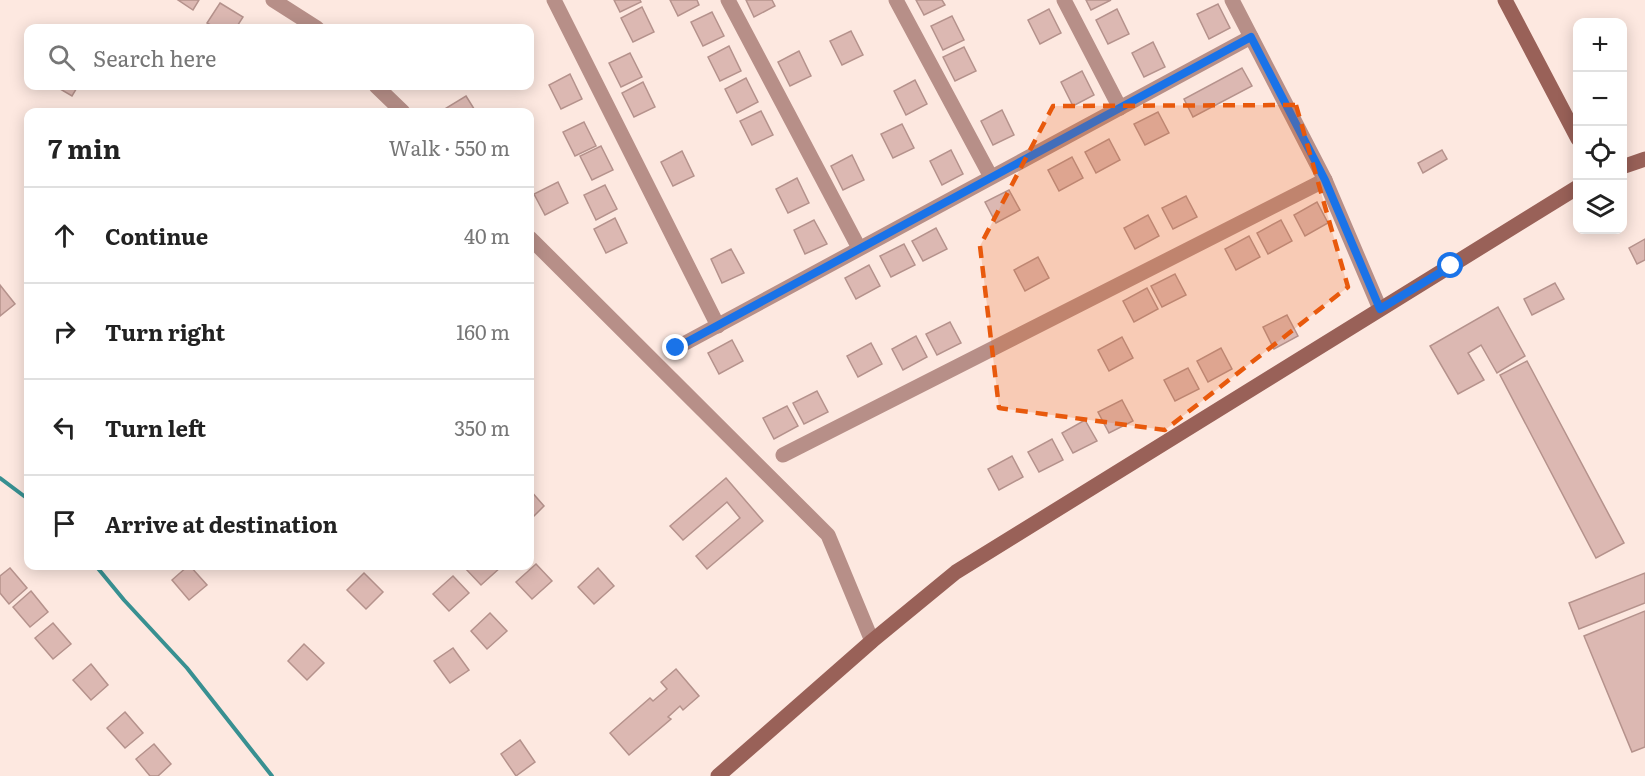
<!DOCTYPE html>
<meta charset="utf-8">
<style>
:root{--surface:#fff;--page:#f6f6f6;--text:#222;--muted:#767676;--line:#e0e0e0}
body{margin:0;font-family:Literata,serif;background:var(--page);color:var(--text)}
.controls{position:absolute;right:18px;top:18px;display:grid;overflow:hidden;border-radius:12px;box-shadow:0 3px 15px #0003}
.controls button{width:54px;height:54px;display:grid;place-items:center;padding:0;border:0;border-bottom:2px solid var(--line);background:var(--surface);color:var(--text);font:30px sans-serif}
.stop{position:absolute;width:18px;height:18px;margin:-14px;border:4px solid #1a73e8;border-radius:50%;background:#fff}
.stop.end{background:#1a73e8;border-color:#fff;box-shadow:0 2px 6px #0008}
.list{margin:0;padding:0;list-style:none}
h2{display:flex;justify-content:space-between;align-items:center;height:78px;margin:0;padding:0 24px;font-size:26px}
h2 small{font-size:20px;font-weight:400;color:var(--muted)}
.list li{display:grid;grid-template-columns:39px 1fr auto;gap:18px;align-items:center;box-sizing:border-box;height:96px;padding:0 24px;border-top:2px solid var(--line)}
.list b{display:block;font-size:22px;white-space:nowrap}
.list em{font-size:20px;font-style:normal;color:var(--muted)}
.icon{flex:none;width:33px;height:33px;fill:none;stroke:currentColor;stroke-width:2;stroke-linecap:round;stroke-linejoin:round}
.map{position:relative;flex:none;width:1645px;height:776px;overflow:hidden}
.search{position:absolute;background:var(--surface);box-shadow:0 3px 15px #0003;left:24px;top:24px;width:510px;height:66px;display:flex;align-items:center;gap:15px;box-sizing:border-box;padding:0 21px;border-radius:12px;color:var(--muted);font-size:22px}
.panel{position:absolute;background:var(--surface);box-shadow:0 3px 15px #0003;left:24px;top:108px;width:510px;height:462px;border-radius:12px}
.map>svg:first-child{display:block}
.lines{fill:none;stroke-linecap:round;stroke-linejoin:round}
.stream{stroke:#389091;stroke-width:4}
.building{fill:#dcb8b2;stroke:#b5928c;stroke-width:1.5}
.street{stroke:#b78f88;stroke-width:15}
.secondary{stroke:#996158;stroke-width:15}
.route{stroke:#1a73e8;stroke-width:8}
.marked{fill:#e8590c;fill-opacity:0.2;stroke:#e8590c;stroke-width:4.5;stroke-dasharray:12 8;stroke-linejoin:round}
</style>
<div class="map">
<svg width="1645" height="776" viewBox="0 0 1645 776">
<rect width="100%" height="100%" fill="#fde8e0"/>
<g class="lines">
<g class="stream">
<polyline points="0,478 28,499"/>
<polyline points="96,566 124,600 187,668 272,776"/>
</g>
</g>
<g class="building">
<polygon points="178,0 199,0 193,10"/>
<polygon points="614,0 640,0 641,2 620,12"/>
<polygon points="670,0 697,0 699,5 678,16"/>
<polygon points="746,0 772,0 775,6 754,17"/>
<polygon points="916,0 942,0 945,5 924,15"/>
<polygon points="1086,0 1111,0 1091,10"/>
<polygon points="220,3 243,17 236,28 216,28 207,23"/>
<polygon points="1218,4 1230,28 1209,39 1197,14"/>
<polygon points="642,7 654,32 633,42 621,18"/>
<polygon points="1049,9 1061,33 1040,44 1028,20"/>
<polygon points="1117,9 1129,34 1108,44 1096,20"/>
<polygon points="712,12 724,36 703,46 691,22"/>
<polygon points="952,16 964,40 943,50 931,26"/>
<polygon points="851,31 863,55 842,65 830,41"/>
<polygon points="1153,42 1165,67 1144,77 1132,53"/>
<polygon points="729,46 741,71 720,81 708,57"/>
<polygon points="964,47 976,71 955,81 943,57"/>
<polygon points="799,51 811,76 790,86 778,62"/>
<polygon points="630,53 642,77 621,87 609,63"/>
<polygon points="1242,68 1252,86 1193,117 1184,99"/>
<polygon points="1082,71 1094,95 1073,106 1061,82"/>
<polygon points="570,74 582,99 561,109 549,85"/>
<polygon points="746,78 758,102 737,113 725,89"/>
<polygon points="915,80 927,104 906,115 894,91"/>
<polygon points="643,82 655,107 634,117 622,93"/>
<polygon points="55,86 78,86 72,96"/>
<polygon points="466,96 476,112 444,112 443,110"/>
<polygon points="1002,110 1014,135 993,145 981,121"/>
<polygon points="761,111 773,135 752,145 740,121"/>
<polygon points="1158,112 1169,133 1145,145 1134,124"/>
<polygon points="584,122 596,146 575,156 563,132"/>
<polygon points="902,124 914,148 893,158 881,134"/>
<polygon points="1109,139 1120,160 1096,173 1085,152"/>
<polygon points="601,146 613,170 592,180 580,156"/>
<polygon points="951,150 963,174 942,185 930,161"/>
<polygon points="1442,150 1447,159 1423,173 1418,163"/>
<polygon points="682,151 694,176 673,186 661,162"/>
<polygon points="852,155 864,180 843,190 831,166"/>
<polygon points="1072,157 1083,178 1059,191 1048,170"/>
<polygon points="797,178 809,203 788,213 776,189"/>
<polygon points="558,182 568,203 545,215 534,194"/>
<polygon points="605,185 617,209 596,220 584,195"/>
<polygon points="1009,190 1020,210 996,223 985,202"/>
<polygon points="1186,196 1197,217 1173,229 1162,208"/>
<polygon points="1317,202 1328,223 1305,236 1294,215"/>
<polygon points="1148,215 1159,236 1135,249 1124,228"/>
<polygon points="615,218 627,243 606,253 594,229"/>
<polygon points="814,220 827,244 805,254 794,230"/>
<polygon points="1281,220 1292,241 1268,254 1257,233"/>
<polygon points="936,228 947,249 923,261 912,241"/>
<polygon points="1249,236 1260,257 1236,270 1225,249"/>
<polygon points="1645,239 1645,260 1637,264 1629,248"/>
<polygon points="904,244 915,265 891,277 880,256"/>
<polygon points="731,249 744,273 722,283 711,259"/>
<polygon points="1038,257 1049,278 1025,291 1014,270"/>
<polygon points="869,265 880,286 856,299 845,278"/>
<polygon points="1175,274 1186,295 1162,307 1151,286"/>
<polygon points="1555,283 1564,299 1532,315 1524,299"/>
<polygon points="0,285 15,304 0,316"/>
<polygon points="1147,288 1158,309 1134,322 1123,301"/>
<polygon points="1498,307 1525,356 1497,373 1481,345 1468,353 1484,380 1458,394 1430,346"/>
<polygon points="1287,315 1298,336 1274,349 1263,327"/>
<polygon points="950,322 961,343 937,355 926,334"/>
<polygon points="916,336 927,357 903,370 892,349"/>
<polygon points="1122,337 1133,358 1109,371 1098,350"/>
<polygon points="732,340 743,361 719,374 708,353"/>
<polygon points="871,343 882,364 858,377 847,356"/>
<polygon points="1221,348 1232,369 1208,382 1197,361"/>
<polygon points="1527,361 1624,543 1596,558 1500,375"/>
<polygon points="1188,368 1199,389 1175,401 1164,380"/>
<polygon points="817,391 828,412 804,424 793,403"/>
<polygon points="1122,400 1133,421 1109,433 1098,412"/>
<polygon points="787,406 798,426 774,439 763,418"/>
<polygon points="1085,420 1097,441 1073,453 1062,433"/>
<polygon points="1052,439 1063,460 1039,472 1028,452"/>
<polygon points="1012,456 1023,477 999,490 988,469"/>
<polygon points="726,478 763,521 707,569 696,556 740,518 727,502 683,540 670,526"/>
<polygon points="530,490 544,506 530,520"/>
<polygon points="536,564 552,581 532,599 516,582"/>
<polygon points="188,566 190,566 207,585 189,600 172,580"/>
<polygon points="467,566 500,566 501,567 481,585 465,568"/>
<polygon points="10,568 27,588 9,604 0,593 0,576"/>
<polygon points="598,568 614,586 594,604 578,587"/>
<polygon points="364,573 383,592 366,609 347,590"/>
<polygon points="1645,573 1645,603 1579,629 1569,603"/>
<polygon points="453,576 469,593 449,611 433,594"/>
<polygon points="31,591 48,612 30,627 13,607"/>
<polygon points="1645,611 1645,747 1632,752 1584,636"/>
<polygon points="490,613 507,631 487,649 471,631"/>
<polygon points="53,623 71,644 53,659 35,638"/>
<polygon points="304,644 324,663 307,680 288,661"/>
<polygon points="453,648 469,670 450,683 434,661"/>
<polygon points="91,664 108,685 91,700 73,680"/>
<polygon points="676,669 699,696 683,710 680,706 668,717 671,719 629,755 610,733 650,698 653,701 667,689 661,682"/>
<polygon points="125,712 143,733 125,748 107,728"/>
<polygon points="520,740 535,762 516,776 501,754"/>
<polygon points="154,744 171,764 158,776 150,776 136,759"/>
</g>
<g class="lines">
<g class="street">
<polyline points="273,0 317,28"/>
<polyline points="554,0 718,326"/>
<polyline points="728,0 859,248"/>
<polyline points="896,0 991,177"/>
<polyline points="1064,0 1120,108"/>
<polyline points="1232,0 1325,180 1380,309"/>
<polyline points="376,86 403,112"/>
<polyline points="530,238 828,535 872,641"/>
<polyline points="676,348 1251,37"/>
<polyline points="783,455 1325,180"/>
</g>
<g class="secondary">
<polyline points="1505,0 1578,139"/>
<polyline points="1622,167 1645,159"/>
<polyline points="718,776 872,641 956,572 1578,187"/>
</g>
</g>
<g class="lines">
<polyline class="route" points="676,348 1251,37 1325,180 1380,309 1451,266"/>
</g>
<path class="marked" d="M1296,105l52,182 -183,143 -166,-22 -19,-162 73,-140z"/>
</svg>
<div class="controls">
<button>+</button>
<button>−</button>
<button><svg class="icon" aria-label="locate" viewBox="0 0 24 24"><circle cx="12" cy="12" r="6"/><path d="M12 2v4M12 18v4M2 12h4M18 12h4"/></svg></button>
<button><svg class="icon" aria-label="layers" viewBox="0 0 24 24"><path d="M12 4l9 5-9 5-9-5zM3 14l9 5 9-5"/></svg></button>
</div>
<div class="stop" style="left:1451px;top:266px"></div>
<div class="stop end" style="left:676px;top:348px"></div>
<div class="search"><svg class="icon" aria-label="search" viewBox="0 0 24 24"><circle cx="10" cy="10" r="6"/><path d="M15 15l6 6"/></svg>Search here</div>
<section class="panel">
<h2>7 min<small>Walk · 550 m</small></h2>
<ul class="list">
<li><svg class="icon" aria-label="ahead" viewBox="0 0 24 24"><path d="M12 20V5M6 11l6-6 6 6"/></svg><div><b>Continue</b></div><em>40 m</em></li>
<li><svg class="icon" aria-label="right" viewBox="0 0 24 24"><path d="M7 20v-9h11M14 6l5 5-5 5"/></svg><div><b>Turn right</b></div><em>160 m</em></li>
<li><svg class="icon" aria-label="left" viewBox="0 0 24 24"><path d="M17 20v-9H6M10 6l-5 5 5 5"/></svg><div><b>Turn left</b></div><em>350 m</em></li>
<li><svg class="icon" aria-label="arrive" viewBox="0 0 24 24"><path d="M6 21V4h12l-3 4 3 4H6"/></svg><div><b>Arrive at destination</b></div></li>
</ul>
</section>
</div>
